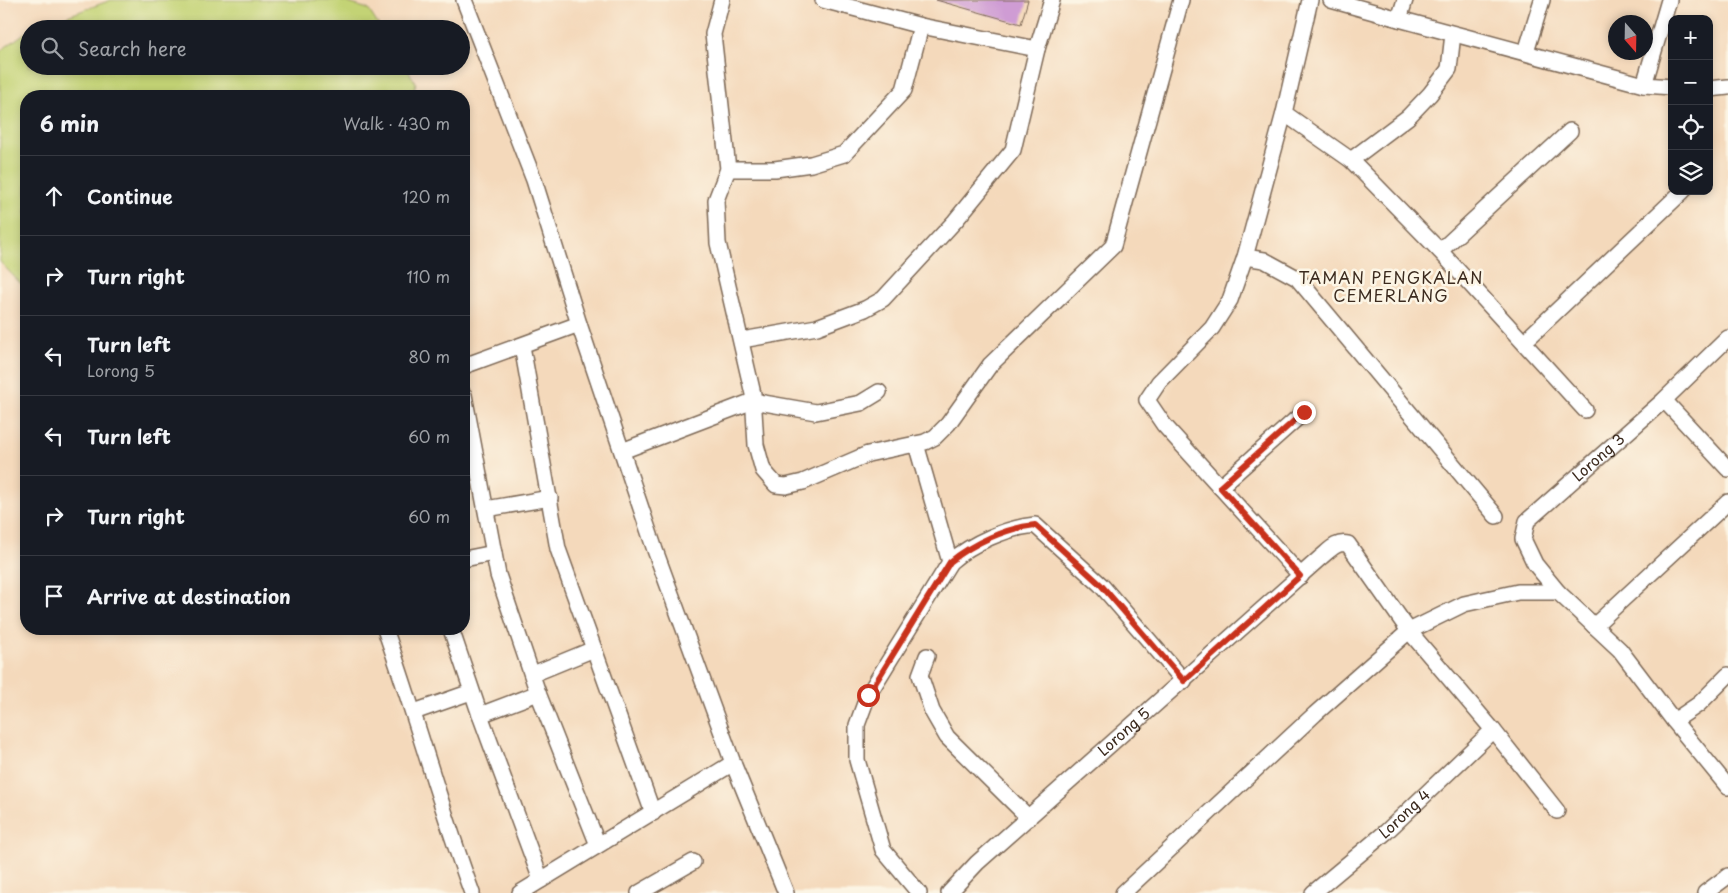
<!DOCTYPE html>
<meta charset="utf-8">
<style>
:root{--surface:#171b24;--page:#242831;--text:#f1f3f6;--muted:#9ea1a6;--line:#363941}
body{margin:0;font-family:"Playpen Sans",sans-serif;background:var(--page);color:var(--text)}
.controls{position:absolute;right:15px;top:15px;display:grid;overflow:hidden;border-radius:10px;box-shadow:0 2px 8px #0003}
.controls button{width:45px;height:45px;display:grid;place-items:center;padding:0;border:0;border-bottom:1px solid var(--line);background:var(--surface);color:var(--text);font:25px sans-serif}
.compass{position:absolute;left:1608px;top:15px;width:45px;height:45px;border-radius:50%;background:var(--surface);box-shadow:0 2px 8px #0003;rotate:160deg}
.stop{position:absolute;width:15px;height:15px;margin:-11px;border:4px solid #c8321e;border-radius:50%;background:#fff}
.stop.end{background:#c8321e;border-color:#fff;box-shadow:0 1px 5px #0008}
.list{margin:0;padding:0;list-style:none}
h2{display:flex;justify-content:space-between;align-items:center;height:65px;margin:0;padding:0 20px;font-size:21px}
h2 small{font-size:16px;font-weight:400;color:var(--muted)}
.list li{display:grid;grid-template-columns:32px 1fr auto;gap:15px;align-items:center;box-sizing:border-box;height:80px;padding:0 20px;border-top:1px solid var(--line)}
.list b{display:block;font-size:19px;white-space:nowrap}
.list p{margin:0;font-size:16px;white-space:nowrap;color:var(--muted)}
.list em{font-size:16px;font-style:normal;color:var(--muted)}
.icon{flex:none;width:28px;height:28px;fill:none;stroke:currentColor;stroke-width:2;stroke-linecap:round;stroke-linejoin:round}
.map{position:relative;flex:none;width:1728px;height:893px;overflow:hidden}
.search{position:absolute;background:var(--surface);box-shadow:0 2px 8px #0003;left:20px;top:20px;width:450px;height:55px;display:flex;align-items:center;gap:12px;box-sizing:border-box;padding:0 18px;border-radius:28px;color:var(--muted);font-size:19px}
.panel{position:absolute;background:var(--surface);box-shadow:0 2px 8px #0003;left:20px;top:90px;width:450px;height:545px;border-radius:20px}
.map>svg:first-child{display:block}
.green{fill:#c3d375;stroke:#7f7e4a}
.building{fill:#cf9cd4}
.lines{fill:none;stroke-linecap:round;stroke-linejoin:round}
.minor-casing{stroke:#7c6755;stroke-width:18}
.minor{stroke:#fff;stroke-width:15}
.route{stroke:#c8321e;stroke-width:6}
.labels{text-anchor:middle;stroke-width:5;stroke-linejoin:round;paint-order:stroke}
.street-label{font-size:15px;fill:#3b2a1e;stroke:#fcf5e5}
.neighbourhood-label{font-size:16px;letter-spacing:1px;fill:#3b2a1e;stroke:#fcf5e5}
</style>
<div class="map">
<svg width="1728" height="893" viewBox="0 0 1728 893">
<rect width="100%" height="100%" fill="#fcf5e5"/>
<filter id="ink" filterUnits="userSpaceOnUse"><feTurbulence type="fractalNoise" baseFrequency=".02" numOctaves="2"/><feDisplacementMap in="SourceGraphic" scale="10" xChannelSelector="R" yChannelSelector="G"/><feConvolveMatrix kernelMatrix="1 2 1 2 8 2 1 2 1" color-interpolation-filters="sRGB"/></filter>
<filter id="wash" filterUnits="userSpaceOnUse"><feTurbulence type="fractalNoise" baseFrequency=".0096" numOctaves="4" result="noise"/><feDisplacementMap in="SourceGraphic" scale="20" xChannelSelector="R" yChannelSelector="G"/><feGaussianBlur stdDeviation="1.12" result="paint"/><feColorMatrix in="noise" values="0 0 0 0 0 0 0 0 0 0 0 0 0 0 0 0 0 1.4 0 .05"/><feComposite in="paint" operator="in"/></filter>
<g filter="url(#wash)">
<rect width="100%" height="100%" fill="#f4d9bb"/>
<g class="green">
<polygon points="111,0 339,0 368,9 381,29 32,29"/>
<polygon points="29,30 29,66 405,66 416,83 412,96 26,96 26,289 0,262 0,51"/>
</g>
<g id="blocks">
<polygon class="building" points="936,0 1028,0 1021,24"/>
</g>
</g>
<g filter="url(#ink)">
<use href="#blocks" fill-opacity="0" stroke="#7c6755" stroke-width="1"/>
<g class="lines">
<defs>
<g id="minor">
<polyline points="464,0 534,180 579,324 655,550 733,763 786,893"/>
<polyline points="722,0 713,34 728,169 716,200 718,243 753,394 756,445 763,470 776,485 786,486 803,482 868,454 925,442 935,437 948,424 990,365 1113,246 1181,0"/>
<polyline points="823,0 921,26 1037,49"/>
<polyline points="1310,0 1284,113 1351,160 1440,251 1585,410"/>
<polyline points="1331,0 1399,19 1405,0"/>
<polyline points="1399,19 1644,85 1672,87"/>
<polyline points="1526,52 1542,0"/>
<polyline points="1644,85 1669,0"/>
<polyline points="1709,89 1728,87"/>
<polyline points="1284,113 1245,257 1230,300 1212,328 1159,382 1147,400 1164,425 1301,576"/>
<polyline points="1351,160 1408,117 1430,94 1449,69 1453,34"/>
<polyline points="728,169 775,169 811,164 844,154 904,90 921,26"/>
<polyline points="1440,251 1570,131"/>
<polyline points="1245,257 1264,260 1297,278 1496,516"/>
<polyline points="742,340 817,327 865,309 883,299 955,221 1013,150 1037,49 1052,0"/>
<polyline points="1524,342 1683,191"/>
<polyline points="522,346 558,549 653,813"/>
<polyline points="464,366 579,324"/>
<polyline points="464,395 498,575 538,693 598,845"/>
<polyline points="1664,400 1728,469"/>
<polyline points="916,444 950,562"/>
<polyline points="622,451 753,401 816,412 861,403 879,392"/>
<polyline points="1220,487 1304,412"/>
<polyline points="486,509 550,498"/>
<polyline points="464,559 494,553"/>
<path id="s1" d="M1558,592l-23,-28 -12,-25 4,-18 137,-121 64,-62"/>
<polyline points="1594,626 1728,502"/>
<path d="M385,629c31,87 55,177 87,264"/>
<polyline points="451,629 480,715 541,880"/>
<polyline points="927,656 920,675 932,711 947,737 1029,818"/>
<polyline points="533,674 594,649"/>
<polyline points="414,712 471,692"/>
<polyline points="480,715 538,693"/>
<polyline points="1674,721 1699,704 1728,675"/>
<polyline points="520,893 733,763"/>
<polyline points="639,893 693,862"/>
<path d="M919,893l-36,-43 -26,-90v-35l11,-30 82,-133c22,-19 56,-34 85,-37l66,60 83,96"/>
<path id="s2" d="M949,893l28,-30 343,-305c9,-7 16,-17 28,-14l61,87 84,99 64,81"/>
<polyline points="1123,893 1315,714 1409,631 1464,604 1518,592 1558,592 1620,650 1674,721 1728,787"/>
<path id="s3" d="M1313,893l73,-61 107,-102"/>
<polyline points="1705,893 1728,876"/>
</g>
</defs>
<use href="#minor" class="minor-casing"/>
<use href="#minor" class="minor"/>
</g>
</g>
<g class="lines" filter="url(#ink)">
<path class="route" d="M868,695l82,-133c23,-19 56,-34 85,-37l66,60 83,96 116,-105 -80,-89 84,-75"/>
</g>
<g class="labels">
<g class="street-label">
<text dy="5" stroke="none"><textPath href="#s1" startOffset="178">Lorong 3</textPath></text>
<text dy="5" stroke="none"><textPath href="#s2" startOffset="238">Lorong 5</textPath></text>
<text dy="5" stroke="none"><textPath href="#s3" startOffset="121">Lorong 4</textPath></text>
</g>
<g class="neighbourhood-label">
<text x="1391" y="284">TAMAN PENGKALAN<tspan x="1391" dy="18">CEMERLANG</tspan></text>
</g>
</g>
</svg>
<div class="controls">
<button>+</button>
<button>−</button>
<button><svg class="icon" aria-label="locate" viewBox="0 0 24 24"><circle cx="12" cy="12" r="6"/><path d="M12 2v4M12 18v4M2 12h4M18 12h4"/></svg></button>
<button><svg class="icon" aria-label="layers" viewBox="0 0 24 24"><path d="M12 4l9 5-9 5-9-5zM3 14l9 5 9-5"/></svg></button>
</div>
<svg class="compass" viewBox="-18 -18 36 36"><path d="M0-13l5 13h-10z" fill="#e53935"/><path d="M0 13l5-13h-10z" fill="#9ea1a6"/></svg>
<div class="stop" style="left:868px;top:695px"></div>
<div class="stop end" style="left:1304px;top:412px"></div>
<div class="search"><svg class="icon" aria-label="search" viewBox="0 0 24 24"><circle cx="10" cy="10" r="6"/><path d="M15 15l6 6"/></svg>Search here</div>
<section class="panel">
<h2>6 min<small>Walk · 430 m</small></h2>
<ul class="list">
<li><svg class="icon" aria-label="ahead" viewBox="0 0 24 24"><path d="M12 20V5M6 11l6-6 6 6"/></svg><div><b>Continue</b></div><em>120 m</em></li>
<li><svg class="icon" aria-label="right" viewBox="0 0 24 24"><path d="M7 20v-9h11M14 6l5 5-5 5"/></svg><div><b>Turn right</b></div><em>110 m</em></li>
<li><svg class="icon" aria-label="left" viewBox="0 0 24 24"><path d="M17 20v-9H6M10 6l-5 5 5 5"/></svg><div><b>Turn left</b><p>Lorong 5</p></div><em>80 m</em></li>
<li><svg class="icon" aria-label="left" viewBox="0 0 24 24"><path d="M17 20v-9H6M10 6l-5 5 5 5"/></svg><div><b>Turn left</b></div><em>60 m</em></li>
<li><svg class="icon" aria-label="right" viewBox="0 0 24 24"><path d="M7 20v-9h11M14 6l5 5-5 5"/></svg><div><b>Turn right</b></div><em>60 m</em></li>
<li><svg class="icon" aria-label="arrive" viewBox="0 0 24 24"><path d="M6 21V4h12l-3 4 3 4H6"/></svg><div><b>Arrive at destination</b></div></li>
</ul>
</section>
</div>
